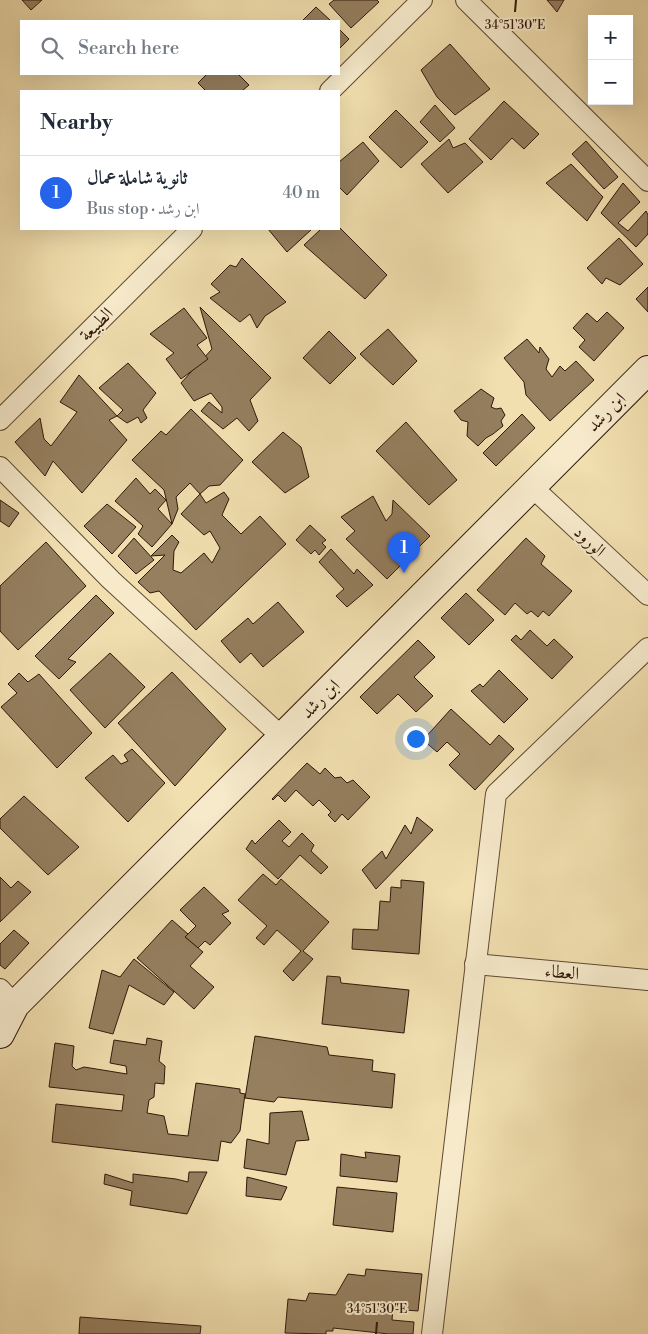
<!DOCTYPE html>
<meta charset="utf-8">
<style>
:root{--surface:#fff;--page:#f2f2f3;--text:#1f2937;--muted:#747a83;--line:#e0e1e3;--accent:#2563eb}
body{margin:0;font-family:"Libre Bodoni",Amiri,serif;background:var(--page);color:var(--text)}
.controls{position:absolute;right:15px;top:15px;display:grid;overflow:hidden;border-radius:0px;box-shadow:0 5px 20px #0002}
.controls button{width:45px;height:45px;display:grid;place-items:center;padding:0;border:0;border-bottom:1px solid var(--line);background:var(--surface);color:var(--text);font:25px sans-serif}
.you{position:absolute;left:415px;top:738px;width:18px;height:18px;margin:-12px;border:4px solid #fff;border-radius:50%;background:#1a73e8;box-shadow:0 0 0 8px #1a73e833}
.badge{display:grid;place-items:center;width:32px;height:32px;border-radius:50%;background:var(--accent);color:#fff;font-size:16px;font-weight:700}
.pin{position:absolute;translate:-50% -41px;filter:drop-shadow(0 1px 2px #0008)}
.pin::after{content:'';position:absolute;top:26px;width:18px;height:15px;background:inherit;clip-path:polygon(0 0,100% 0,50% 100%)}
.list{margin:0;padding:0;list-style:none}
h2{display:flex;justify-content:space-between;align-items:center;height:65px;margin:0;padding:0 20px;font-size:21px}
h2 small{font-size:16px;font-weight:400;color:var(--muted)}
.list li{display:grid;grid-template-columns:32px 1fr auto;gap:15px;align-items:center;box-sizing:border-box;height:75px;padding:0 20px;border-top:1px solid var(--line)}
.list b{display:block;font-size:19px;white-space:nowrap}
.list p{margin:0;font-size:16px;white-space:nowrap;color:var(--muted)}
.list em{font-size:16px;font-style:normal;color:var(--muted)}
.icon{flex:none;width:28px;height:28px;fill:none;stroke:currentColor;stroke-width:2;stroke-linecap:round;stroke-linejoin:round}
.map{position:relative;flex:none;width:648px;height:1334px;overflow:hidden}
.search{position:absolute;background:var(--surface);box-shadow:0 5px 20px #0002;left:20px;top:20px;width:320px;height:55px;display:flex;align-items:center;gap:12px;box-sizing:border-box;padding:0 18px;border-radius:0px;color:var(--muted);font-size:19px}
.panel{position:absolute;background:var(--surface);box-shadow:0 5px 20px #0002;left:20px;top:90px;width:320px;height:140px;border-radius:0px}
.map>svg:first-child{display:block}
.building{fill:#957f5f;stroke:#311709}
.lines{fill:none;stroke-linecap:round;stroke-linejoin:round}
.street-casing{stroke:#614932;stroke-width:22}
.secondary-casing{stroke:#311709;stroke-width:30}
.street{stroke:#f6eacb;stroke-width:20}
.secondary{stroke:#f6eacb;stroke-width:28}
.ticks{fill:none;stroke:#311709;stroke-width:2}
.labels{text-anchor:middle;stroke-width:4;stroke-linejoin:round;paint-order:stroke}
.street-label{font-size:18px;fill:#311709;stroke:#f6eacb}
.ticks-label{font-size:12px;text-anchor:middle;fill:#311709;stroke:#f6eacb;stroke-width:4;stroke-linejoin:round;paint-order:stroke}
</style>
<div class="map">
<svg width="648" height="1334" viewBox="0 0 648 1334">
<rect width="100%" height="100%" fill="#f1dfaf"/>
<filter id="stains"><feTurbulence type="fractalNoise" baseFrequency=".004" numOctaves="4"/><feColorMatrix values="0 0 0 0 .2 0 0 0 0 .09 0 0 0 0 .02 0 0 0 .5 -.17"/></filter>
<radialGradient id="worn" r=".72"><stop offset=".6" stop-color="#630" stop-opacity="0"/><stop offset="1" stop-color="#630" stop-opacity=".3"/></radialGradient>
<g class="building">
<polygon points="22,0 42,0 31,10"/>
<polygon points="334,0 377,0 379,2 351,28 329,4"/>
<polygon points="547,0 564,0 557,12"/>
<polygon points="316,7 331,21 302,21"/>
<polygon points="339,29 349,39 339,49"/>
<polygon points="450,44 490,89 455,115 437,97 421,70"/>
<polygon points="207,74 238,74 249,85 242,91 206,91 198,83"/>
<polygon points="504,101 539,134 524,149 512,138 491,160 469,139"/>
<polygon points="435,105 455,128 440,142 420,122"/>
<polygon points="396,110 428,142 401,168 369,137"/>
<polygon points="449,139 453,148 465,143 483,162 448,193 421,164"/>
<polygon points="586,141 618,177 604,189 572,154"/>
<polygon points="363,142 379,161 347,195 339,187 339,162"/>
<polygon points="571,164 603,197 587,221 546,183"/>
<polygon points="623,183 640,202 618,223 628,231 646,211 648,215 648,234 636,247 601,213"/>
<polygon points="339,227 387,275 365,299 304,245 321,229 339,229"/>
<polygon points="268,229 312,229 287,252"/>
<polygon points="619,238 643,264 620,285 606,278 602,284 587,268"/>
<polygon points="242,258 286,302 265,316 257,328 250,314 240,322 210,298 220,292 211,284 230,265 236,267"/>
<polygon points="648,287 648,312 636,299"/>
<polygon points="200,307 271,378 250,400 258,421 249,431 237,418 223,429 201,411 209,402 222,413 222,407 211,393 194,401 181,383 212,349"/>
<polygon points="184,308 207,338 197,345 208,359 181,379 166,359 174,353 150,334"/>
<polygon points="607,312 624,328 594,361 579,347 585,340 573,328 587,313 597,322"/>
<polygon points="388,329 417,361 393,385 360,354"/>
<polygon points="329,331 356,358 330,384 303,358"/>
<polygon points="527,339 539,353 540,347 549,359 546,369 552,377 560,366 565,371 576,361 594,380 550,421 526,395 524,382 504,358"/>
<polygon points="128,363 156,393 143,410 147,418 141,423 138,417 127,423 117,416 123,410 99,388"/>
<polygon points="79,375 117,416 109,420 127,440 82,493 53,461 45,476 15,442 40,418 44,439 51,446 77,412 60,402"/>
<polygon points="481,389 494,398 491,407 496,409 501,408 505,415 501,421 503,426 493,434 486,438 478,446 467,436 468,422 461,420 454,411"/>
<polygon points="191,409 243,460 220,485 209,486 200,494 190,483 176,497 178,509 172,524 164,490 132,460 161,431 166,435"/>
<polygon points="522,414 535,428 496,466 483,453"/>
<polygon points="406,422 457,480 429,505 376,451"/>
<polygon points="283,432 301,447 309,477 285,493 252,462"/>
<polygon points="136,478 150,494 155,489 166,500 158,509 172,524 152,547 138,534 143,526 115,501"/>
<polygon points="224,492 229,499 222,515 241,534 260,516 286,544 196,630 159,591 150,593 138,582 165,555 151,556 172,535 179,542 174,551 173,570 181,573 204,553 212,563 220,548 210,531 204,535 181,514 200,494 206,503"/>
<polygon points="373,496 386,521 392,514 393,500 430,536 387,579 346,539 355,531 341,517"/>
<polygon points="0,500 19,513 9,527 0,521"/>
<polygon points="107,504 136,527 112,554 84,526"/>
<polygon points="310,525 326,540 322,543 326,547 319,555 315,550 311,554 296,540"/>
<polygon points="134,538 154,560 136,574 118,556"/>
<polygon points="526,538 545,556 541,564 572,591 549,616 543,611 538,617 531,611 527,614 515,603 505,615 477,590"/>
<polygon points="46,542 86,586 18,650 0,631 0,586"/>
<polygon points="331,549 354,574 357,569 373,585 347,607 336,596 344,589 319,562"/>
<polygon points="466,593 494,620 469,645 441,618"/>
<polygon points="96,595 114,613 68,659 76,662 59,679 35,656"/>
<polygon points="278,602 304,632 263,667 251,653 240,663 221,641 248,618 253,624"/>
<polygon points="530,630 547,646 554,639 573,657 552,679 511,640 516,635 521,640"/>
<polygon points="418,640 435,657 414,677 433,696 416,712 398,694 377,714 360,697"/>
<polygon points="110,653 145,687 105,728 70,690"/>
<polygon points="499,670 528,699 504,723 471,691 480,684 483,687"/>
<polygon points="172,672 226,729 175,786 118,723"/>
<polygon points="19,673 28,682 39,674 92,733 57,768 1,707 17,693 8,684"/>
<polygon points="451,709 490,745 499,735 514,749 475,790 449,765 460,754 447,742 437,752 423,740"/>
<polygon points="132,749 165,783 128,822 85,778 113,755 121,764 128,761 124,755"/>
<polygon points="307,763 320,774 325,768 335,778 341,777 347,783 353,780 370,797 348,820 342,814 335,822 328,815 331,812 319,800 313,806 296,790 285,802 278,795 273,800 272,799"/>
<polygon points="24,796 79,847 48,875 0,828 0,819"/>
<polygon points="417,817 433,830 376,889 362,870 382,851 386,859 405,825 411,834"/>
<polygon points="279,820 291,832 282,841 289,847 302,833 314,845 311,851 328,867 321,874 300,855 278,879 246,849 252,840 255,844"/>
<polygon points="263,874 276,885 281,879 329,922 303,951 313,959 293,981 283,971 301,951 277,930 264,945 256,938 267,926 238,900"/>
<polygon points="0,877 11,888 18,881 31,892 0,922"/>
<polygon points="401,880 424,882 419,954 352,949 353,929 378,930 380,901 390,902 391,887 401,888"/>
<polygon points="204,887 229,911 222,914 231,923 210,945 205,941 198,948 185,937 196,926 180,910"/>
<polygon points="172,920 188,934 185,937 203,952 190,966 214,987 194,1009 137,958"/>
<polygon points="14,930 29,943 5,969 0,965 0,944"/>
<polygon points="134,959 174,992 164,1005 129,985 113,1034 89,1028 102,970 120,977"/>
<polygon points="327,976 340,977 341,983 409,990 404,1033 322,1024"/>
<polygon points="255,1036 327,1047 329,1055 373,1060 372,1071 395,1074 392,1108 278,1097 274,1102 245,1098"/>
<polygon points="147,1038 162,1041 159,1061 165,1066 164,1084 155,1083 154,1097 149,1100 147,1113 164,1116 168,1134 188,1136 196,1083 240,1089 240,1093 245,1094 240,1131 231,1143 221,1141 218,1161 52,1142 56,1104 122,1111 124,1095 49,1087 55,1043 74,1046 72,1066 76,1070 84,1067 127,1074 126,1066 110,1063 114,1040 146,1045"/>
<polygon points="302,1111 309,1140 296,1141 286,1175 244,1168 247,1139 269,1144 270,1113"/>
<polygon points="365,1152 400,1156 397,1182 340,1176 341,1154 366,1158"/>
<polygon points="189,1172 207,1172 187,1214 130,1205 132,1191 104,1184 105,1174 133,1183 133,1174 176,1179 188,1182"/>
<polygon points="247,1177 287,1187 281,1200 246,1196"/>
<polygon points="337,1187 397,1193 393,1232 333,1225"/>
<polygon points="366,1269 422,1274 418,1311 393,1309 392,1320 414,1322 413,1334 389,1334 333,1328 333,1331 326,1331 326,1334 285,1333 288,1299 306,1301 309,1293 336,1295 348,1274 365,1276"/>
<polygon points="80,1317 201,1326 200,1334 79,1334"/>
</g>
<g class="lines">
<defs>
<g id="street">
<polyline points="466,0 648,181"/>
<polyline points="330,91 422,0"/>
<polyline points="0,420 192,229"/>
<polyline points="0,467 111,580 282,737"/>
<polyline points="532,487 648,595"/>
<polyline points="475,964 648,980"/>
<polyline points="0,989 15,1005"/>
<polyline points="432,1334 496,794 648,648"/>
</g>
<polyline id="secondary" points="0,1034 15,1005 648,370"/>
</defs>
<use href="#street" class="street-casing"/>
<use href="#secondary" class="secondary-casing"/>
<use href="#street" class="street"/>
<use href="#secondary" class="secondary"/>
</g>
<path class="ticks" d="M515,12l1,-12M376,1334l1,-12"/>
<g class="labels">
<g class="street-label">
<text transform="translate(96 324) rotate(-45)" y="6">الطبيعة</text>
<text transform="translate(606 412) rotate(-45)" y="6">ابن رشد</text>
<text transform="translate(590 541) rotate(43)" y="6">الورود</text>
<text transform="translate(320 699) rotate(-45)" y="6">ابن رشد</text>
<text transform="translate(562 972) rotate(5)" y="6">العطاء</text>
</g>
</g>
<g class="ticks-label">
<text x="515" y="29">34°51'30"E</text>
<text x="377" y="1313">34°51'30"E</text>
</g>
<rect width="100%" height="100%" filter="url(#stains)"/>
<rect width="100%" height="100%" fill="url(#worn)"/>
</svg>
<div class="controls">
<button>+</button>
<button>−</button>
</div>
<div class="you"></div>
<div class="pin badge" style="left:404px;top:573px">1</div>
<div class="search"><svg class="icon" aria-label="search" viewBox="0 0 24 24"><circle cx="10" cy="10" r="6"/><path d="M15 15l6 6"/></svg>Search here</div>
<section class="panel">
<h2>Nearby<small></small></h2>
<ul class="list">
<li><span class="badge">1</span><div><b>ثانوية شاملة عمال</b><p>Bus stop · ابن رشد</p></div><em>40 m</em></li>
</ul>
</section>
</div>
